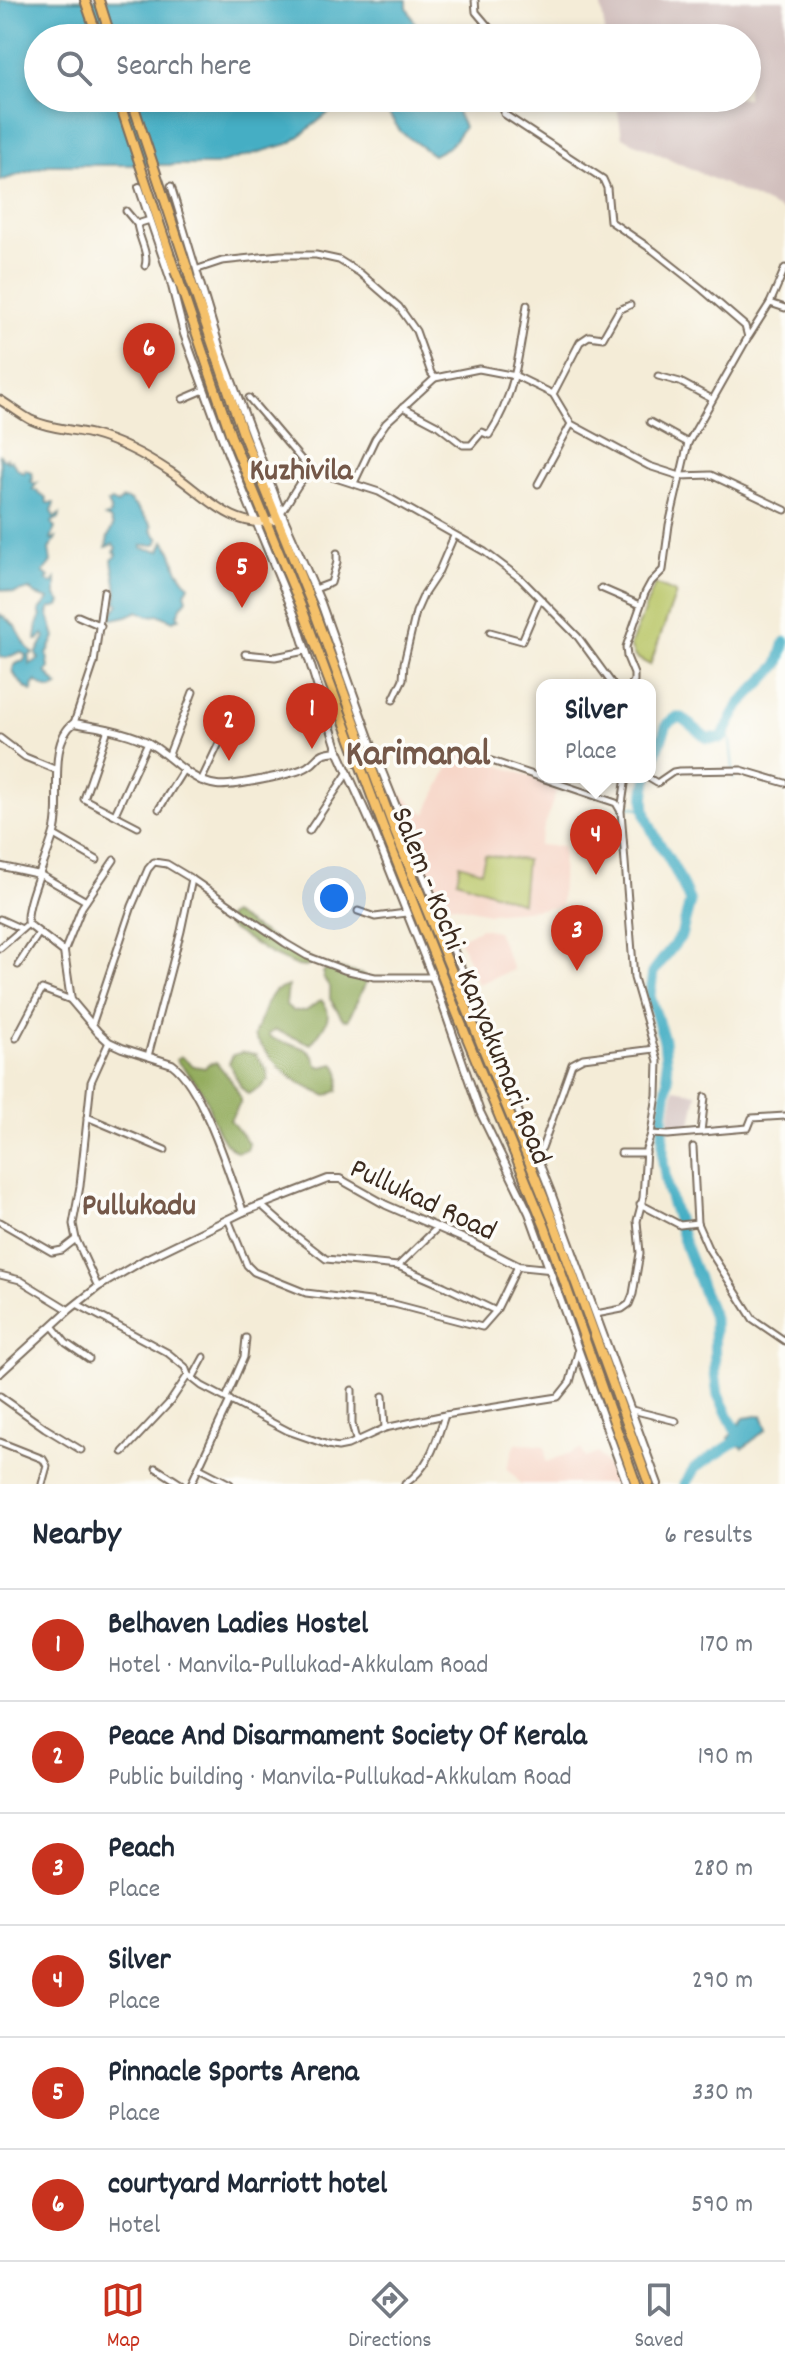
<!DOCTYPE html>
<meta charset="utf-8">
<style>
:root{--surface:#fff;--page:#f2f2f3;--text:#1f2937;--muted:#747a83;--line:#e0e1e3;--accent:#c8321e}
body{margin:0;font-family:Dekko,sans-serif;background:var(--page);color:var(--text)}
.you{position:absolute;left:334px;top:898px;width:28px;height:28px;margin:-20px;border:6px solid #fff;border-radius:50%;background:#1a73e8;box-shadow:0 0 0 12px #1a73e833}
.badge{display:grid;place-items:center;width:52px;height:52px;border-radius:50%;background:var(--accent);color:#fff;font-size:26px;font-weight:700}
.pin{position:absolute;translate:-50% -66px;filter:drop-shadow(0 2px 4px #0008)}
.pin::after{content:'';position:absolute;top:42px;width:28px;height:24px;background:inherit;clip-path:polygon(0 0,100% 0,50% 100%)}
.popup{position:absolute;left:536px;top:679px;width:120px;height:104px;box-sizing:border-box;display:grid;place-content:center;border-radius:16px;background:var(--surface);filter:drop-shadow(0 2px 6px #0005);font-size:26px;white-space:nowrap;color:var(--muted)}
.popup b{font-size:30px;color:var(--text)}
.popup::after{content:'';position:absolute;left:50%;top:100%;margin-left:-16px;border:16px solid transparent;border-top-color:var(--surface)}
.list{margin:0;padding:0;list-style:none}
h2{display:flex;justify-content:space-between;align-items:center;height:104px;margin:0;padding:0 32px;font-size:34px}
h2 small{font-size:26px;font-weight:400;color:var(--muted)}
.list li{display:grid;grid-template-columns:52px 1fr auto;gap:24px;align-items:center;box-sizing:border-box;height:112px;padding:0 32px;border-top:2px solid var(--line)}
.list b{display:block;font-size:30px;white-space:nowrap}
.list p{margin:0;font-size:26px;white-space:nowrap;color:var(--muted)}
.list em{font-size:26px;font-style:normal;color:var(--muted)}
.icon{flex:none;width:44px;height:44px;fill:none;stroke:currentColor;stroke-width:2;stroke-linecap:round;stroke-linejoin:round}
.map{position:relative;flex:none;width:785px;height:1484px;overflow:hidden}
.search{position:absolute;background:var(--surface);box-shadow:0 4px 12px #0003;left:24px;right:24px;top:24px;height:88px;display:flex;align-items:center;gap:20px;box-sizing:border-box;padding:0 28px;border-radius:44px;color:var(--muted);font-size:30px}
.sheet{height:776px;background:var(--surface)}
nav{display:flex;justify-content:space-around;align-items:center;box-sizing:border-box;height:112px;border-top:2px solid var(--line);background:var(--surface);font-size:22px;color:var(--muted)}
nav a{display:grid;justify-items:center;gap:4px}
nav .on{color:var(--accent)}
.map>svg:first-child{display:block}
.built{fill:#f6d2c3}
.industrial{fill:#d1bfbd}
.green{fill:#b9c668;stroke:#7a7843;stroke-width:2}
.forest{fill:#92ab5c;stroke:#666a3d;stroke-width:2}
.water{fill:#45aec4;stroke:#406c71;stroke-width:2}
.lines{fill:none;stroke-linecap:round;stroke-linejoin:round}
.stream{stroke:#45aec4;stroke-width:2}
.river{stroke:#45aec4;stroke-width:11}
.minor-casing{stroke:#7c6e5f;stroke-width:9}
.tertiary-casing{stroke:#7c6e5f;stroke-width:10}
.secondary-casing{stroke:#7c6e5f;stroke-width:11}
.trunk-casing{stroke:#7c6e5f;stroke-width:12}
.minor{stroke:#fff;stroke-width:5}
.tertiary{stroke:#fff;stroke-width:6}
.secondary{stroke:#fbe6c4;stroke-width:7}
.trunk{stroke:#f5c16b;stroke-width:8}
.trunk-bridge-casing{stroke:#7c6e5f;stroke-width:12;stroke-linecap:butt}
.trunk-bridge{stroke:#f5c16b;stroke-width:8}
.labels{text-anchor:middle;stroke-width:7;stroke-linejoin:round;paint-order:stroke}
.street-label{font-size:30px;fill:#3b2a1e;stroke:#fdfcf7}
.neighbourhood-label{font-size:32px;font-weight:bold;fill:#745849;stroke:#fdfcf7}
.district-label{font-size:38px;font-weight:bold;fill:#745849;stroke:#fdfcf7}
</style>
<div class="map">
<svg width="785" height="1484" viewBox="0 0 785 1484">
<rect width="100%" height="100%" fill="#fdfcf7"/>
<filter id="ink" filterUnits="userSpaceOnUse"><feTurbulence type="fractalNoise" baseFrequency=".0125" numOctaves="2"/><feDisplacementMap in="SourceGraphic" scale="16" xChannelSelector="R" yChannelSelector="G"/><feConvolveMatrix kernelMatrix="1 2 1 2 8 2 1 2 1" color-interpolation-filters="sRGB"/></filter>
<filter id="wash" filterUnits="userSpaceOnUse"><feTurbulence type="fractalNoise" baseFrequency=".006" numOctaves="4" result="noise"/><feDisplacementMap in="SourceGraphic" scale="32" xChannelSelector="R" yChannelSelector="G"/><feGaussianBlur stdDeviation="1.8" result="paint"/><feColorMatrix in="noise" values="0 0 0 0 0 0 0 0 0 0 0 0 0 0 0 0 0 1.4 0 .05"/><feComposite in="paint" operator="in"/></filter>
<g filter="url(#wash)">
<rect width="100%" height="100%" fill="#f4ecd7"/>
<g class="built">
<polygon points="456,751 558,786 538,845 563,847 561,907 488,913 440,902 436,896 395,790 426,814"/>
<polygon points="481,928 497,931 513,970 478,984 459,939"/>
<polygon points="516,1443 545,1446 546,1462 581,1449 585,1458 598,1453 610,1469 615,1484 521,1484 507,1468"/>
</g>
<g class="industrial">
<polygon points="600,0 785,0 785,212 622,137 616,98 747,98 747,38 606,38"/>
<polygon points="674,1089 697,1093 690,1130 668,1129"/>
</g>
<g class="green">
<polygon points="655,584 676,593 650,665 635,657 630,646"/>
<polygon points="485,855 526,860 522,903 457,880 460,864 481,871"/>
</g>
<g class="forest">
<polygon points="232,914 290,949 310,958 311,963 306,967 297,966 271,954 228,927 227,917"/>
<polygon points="330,967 364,975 367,980 348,1020 343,1019 330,999 330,987 323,978 323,972"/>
<path d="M288,986l-2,19 7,6h13l15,-11c16,16 0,30 -10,44l-36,-14 -6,3v3c19,13 41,4 48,29l5,2 12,-3c8,7 6,16 4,26l-11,6c-38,-15 -49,-28 -73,-60l13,-34 8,-11z"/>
<polygon points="243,1052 255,1054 267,1070 268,1080 260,1088 248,1094 241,1087 229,1063 233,1055"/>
<path d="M180,1056l14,10 11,2 3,-4 8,-2c9,11 22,25 25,39l-11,19 19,24 -2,6 -10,2c-26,-17 -22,-37 -35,-61 -6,-11 -18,-21 -26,-31z"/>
</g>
<g class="water">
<polygon points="0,0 407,0 407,7 422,38 38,38 38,98 347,98 291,143 215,165 48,165 0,181"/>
<polygon points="378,98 450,98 464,127 450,146 433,155 401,132"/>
<path d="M0,455l4,5 3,-2v3l4,-1c3,5 8,11 13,13l1,-4 6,3 2,7 -2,2 3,3 3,-1 -5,7 5,1 1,2 8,5 1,5h7l-2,8 2,7 6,-4 -1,4 -7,4 3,6 -4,11 5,-1 -7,11 2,13 -8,10 6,5 -3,3 6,4 4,-5v17l5,6 -2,4 -9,2 -2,5 7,24 -8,17 2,14 -3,4 12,14 -7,3 -7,-2 -8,-6 -4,5 1,5h-2c-9,-6 -31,-25 -7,-30l2,-6 -6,-3 -14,6 -6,-1v-43l15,12 12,21 6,6 -4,3v9l10,-6 -3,-5 9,-17 -2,-3 -5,6h-2l2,-18 3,-6 -2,-5 10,-12 -13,-4 -7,-6 -15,4 -14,-4z"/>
<path d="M123,499l6,1c6,6 20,20 23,27l-1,3 8,9 -4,6h-13v3l18,3 4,-10 8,12 5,16 12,17 -4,7 2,6 -5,6 -5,10 3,3 -7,3 -13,-6 -12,1 -10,-5 -11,5 -14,3 -3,-2 9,-13 -3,-2c3,-18 -3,-28 -4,-43l3,-1 2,-4 -3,-2 2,-4 -3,-4 -7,3 2,-10 5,-11 -3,-7 -5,-2 5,-2 1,-6 -3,-6 4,-2 5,3z"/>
<polygon points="762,1415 767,1429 743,1448 729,1438 744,1418"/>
</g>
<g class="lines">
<g class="stream">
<polyline points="725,730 730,740 734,779"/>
<polyline points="625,805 643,809"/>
</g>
<g class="river">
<polyline points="650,771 667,724 675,718 682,718 707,738 722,738 739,705 778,665 785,642"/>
<path d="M648,777c-11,38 4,53 22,84 8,13 14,27 20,41l-9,34 -28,36 -3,24 14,44 4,40 -5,37v44l4,27 20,62 27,69 1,54 3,22 22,44 -45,29 -10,16"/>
</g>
</g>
</g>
<g filter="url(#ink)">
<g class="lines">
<defs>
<g id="minor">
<polyline points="475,0 476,12 498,38"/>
<polyline points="504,98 504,114 603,179 607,188 610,221 654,251 702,289 745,326 748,337 688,443 669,525 663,570 651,582 645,593 626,647 627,657 634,674 634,681 631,685"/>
<polyline points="171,186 196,269"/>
<polyline points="126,211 137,224 150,220"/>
<path d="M137,224c2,15 12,29 8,42"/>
<polyline points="177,276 222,261 280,255 316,255 339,260 360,273 399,307 416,331 431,373 435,378 479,369 516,376 553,394 571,424 649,466 680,476 711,475 785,510"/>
<polyline points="770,303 785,308"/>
<polyline points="749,336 770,303 785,268"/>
<polyline points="658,376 680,382 712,399"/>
<polyline points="553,394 580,342 589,336 603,338 619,310 630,305"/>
<polyline points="249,398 305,464 317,472"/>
<polyline points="183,399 204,390"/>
<path d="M403,407l34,18 26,20h8l11,-13 7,3c26,-39 31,-85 38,-130"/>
<polyline points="650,422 688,443"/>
<polyline points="354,483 375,439 386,423 435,378"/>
<polyline points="538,484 571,424"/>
<path d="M281,512c12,-13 16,-37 36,-40l62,20 106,60 36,27 57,58 35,48"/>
<polyline points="601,588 640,605"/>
<polyline points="315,589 331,583 337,562 337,553"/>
<polyline points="78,616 101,626"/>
<polyline points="490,632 522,641 540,599"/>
<polyline points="245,654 275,657 305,651"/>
<polyline points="393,700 403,679 404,663 416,612 424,594 438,573 454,536"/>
<polyline points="74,723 94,663 104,591"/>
<polyline points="108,729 84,799 138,827"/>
<polyline points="0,738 25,757 57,770"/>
<polyline points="477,756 616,803 620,810"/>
<polyline points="168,757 193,692"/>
<polyline points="647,777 657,783 673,772 679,771 741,770 785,783"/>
<polyline points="201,781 231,718"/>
<polyline points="159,809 184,769"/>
<polyline points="115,814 148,742"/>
<polyline points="309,831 348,772"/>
<polyline points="54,835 97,860"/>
<polyline points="0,866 41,875 86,901"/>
<polyline points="358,911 375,917 406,913"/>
<polyline points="0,919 22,929"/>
<polyline points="0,948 28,924"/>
<polyline points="64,952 82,907 114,860"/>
<polyline points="18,965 39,933"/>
<polyline points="92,1025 132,906 148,869 154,862 167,864 192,879 285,943 307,956 344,970 375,977 431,977"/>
<polyline points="16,1038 42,989 71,1000"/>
<polyline points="148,1056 181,931 192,879"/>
<polyline points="87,1117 165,1150"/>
<polyline points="701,1132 705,1097"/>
<polyline points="651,1134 668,1135 748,1128 752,1118 785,1116"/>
<polyline points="693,1147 697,1223 708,1248 753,1319 785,1341"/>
<polyline points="536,1153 542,1148 572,1064 583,1058 655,1049"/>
<polyline points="621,1153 646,1153"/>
<polyline points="640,1204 680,1225 697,1223"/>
<polyline points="261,1205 295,1235 326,1259 398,1266 444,1286 496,1311"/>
<polyline points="228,1219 247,1265 254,1272 306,1293 394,1304 482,1327 496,1311 518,1266"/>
<polyline points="0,1222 52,1252 62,1250 76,1239"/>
<polyline points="398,1266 438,1227"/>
<polyline points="0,1275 20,1280 69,1310"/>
<polyline points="98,1287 76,1239 73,1224 80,1186 91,1082 109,1042"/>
<polyline points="77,1304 168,1353 185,1367 188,1375 202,1386 288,1431 328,1445 338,1447 348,1445 385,1428 445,1415"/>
<polyline points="596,1314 622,1309 629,1304 633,1294 640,1253 637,1221 643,1198 646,1149 651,1134 657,1095 658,1061 634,978 621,811 626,777"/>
<polyline points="53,1327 66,1343 89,1359"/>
<polyline points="192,1379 204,1357"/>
<polyline points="352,1390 352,1424 356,1440"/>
<polyline points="0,1396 45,1428 81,1450"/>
<polyline points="383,1396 385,1428"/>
<polyline points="226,1398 244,1357 246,1338"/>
<polyline points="632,1410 676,1421"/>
<polyline points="0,1442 43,1459 47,1466 42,1484"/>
<polyline points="123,1452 170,1402 188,1375"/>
<polyline points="156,1468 181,1484"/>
<polyline points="199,1468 230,1484"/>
<polyline points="191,1484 230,1400"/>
<path d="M405,1484c25,-17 31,-42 40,-69l113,-18 12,-15 8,-30"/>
</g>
<g id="tertiary">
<polyline points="139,187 170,278 184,334 228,454 295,616 338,751 375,833 436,986 480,1112 529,1213 627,1484"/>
<polyline points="196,270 221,352 281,512"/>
<polyline points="276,520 281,512 321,603 373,749 550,1190 658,1484"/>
<path d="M243,1212c-13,-37 -41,-127 -71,-148l-50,-16 -13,-6 -11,-10 -27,-32 -7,-48 -36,-28c-5,-17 22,-73 27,-95 7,-29 -8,-87 19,-106 24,4 49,8 71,18 26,13 42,40 72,44 14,2 78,-11 90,-18 15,-9 7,-14 31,-16"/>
<polyline points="0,1373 69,1310 98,1287 144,1260 243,1212 328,1179 340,1179 386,1205 471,1242 518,1266 548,1269"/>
</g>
<path id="secondary" d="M0,400c10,6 20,14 31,20 19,9 40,9 60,14 27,7 54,21 78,37 32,20 65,62 107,49"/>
<g id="trunk">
<polyline points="85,0 98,38"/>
<polyline points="99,0 111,38"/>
<polyline points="118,98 175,271"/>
<polyline points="131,98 187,267"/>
<polyline points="190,278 243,434 312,605 395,832 554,1223 649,1484"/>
<polyline points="179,281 231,436 303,611 387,837 458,1016 545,1227 636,1484"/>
</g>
</defs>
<use href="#minor" class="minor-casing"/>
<use href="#tertiary" class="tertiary-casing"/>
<use href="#secondary" class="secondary-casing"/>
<use href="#trunk" class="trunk-casing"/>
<use href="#minor" class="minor"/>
<use href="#tertiary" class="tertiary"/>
<use href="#secondary" class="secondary"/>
<use href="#trunk" class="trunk"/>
<defs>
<g id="trunk-bridge">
<polyline points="187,267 190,278"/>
<polyline points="175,271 179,281"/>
</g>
</defs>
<use href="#trunk-bridge" class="trunk-bridge-casing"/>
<use href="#trunk-bridge" class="trunk-bridge"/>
</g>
</g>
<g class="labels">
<g class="street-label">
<text transform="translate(473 985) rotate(68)" y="10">Salem - Kochi - Kanyakumari Road</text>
<text transform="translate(424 1198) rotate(25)" y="10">Pullukad Road</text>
</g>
<g class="neighbourhood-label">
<text x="301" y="479">Kuzhivila</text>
<text x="139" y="1214">Pullukadu</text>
</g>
<g class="district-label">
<text x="418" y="764">Karimanal</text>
</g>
</g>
</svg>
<div class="you"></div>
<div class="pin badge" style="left:312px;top:749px">1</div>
<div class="pin badge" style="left:229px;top:761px">2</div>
<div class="pin badge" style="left:577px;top:971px">3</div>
<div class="pin badge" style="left:596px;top:875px">4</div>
<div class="popup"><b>Silver</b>Place</div>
<div class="pin badge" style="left:242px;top:608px">5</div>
<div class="pin badge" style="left:149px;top:389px">6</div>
<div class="search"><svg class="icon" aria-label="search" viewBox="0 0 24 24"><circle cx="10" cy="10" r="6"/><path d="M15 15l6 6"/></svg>Search here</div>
</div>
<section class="sheet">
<h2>Nearby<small>6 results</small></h2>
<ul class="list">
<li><span class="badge">1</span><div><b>Belhaven Ladies Hostel</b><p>Hotel · Manvila-Pullukad-Akkulam Road</p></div><em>170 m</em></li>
<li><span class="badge">2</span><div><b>Peace And Disarmament Society Of Kerala</b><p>Public building · Manvila-Pullukad-Akkulam Road</p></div><em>190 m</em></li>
<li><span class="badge">3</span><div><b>Peach</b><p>Place</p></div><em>280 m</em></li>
<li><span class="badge">4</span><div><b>Silver</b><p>Place</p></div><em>290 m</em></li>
<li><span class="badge">5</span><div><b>Pinnacle Sports Arena</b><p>Place</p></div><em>330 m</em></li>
<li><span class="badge">6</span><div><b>courtyard Marriott hotel</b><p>Hotel</p></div><em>590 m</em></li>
</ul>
</section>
<nav>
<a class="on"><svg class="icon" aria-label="map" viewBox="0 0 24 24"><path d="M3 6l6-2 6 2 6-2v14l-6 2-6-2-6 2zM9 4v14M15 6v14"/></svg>Map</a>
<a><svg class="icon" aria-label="directions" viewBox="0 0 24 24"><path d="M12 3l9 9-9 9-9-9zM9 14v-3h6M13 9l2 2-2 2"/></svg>Directions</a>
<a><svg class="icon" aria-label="saved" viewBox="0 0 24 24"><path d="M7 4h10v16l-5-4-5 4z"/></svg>Saved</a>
</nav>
